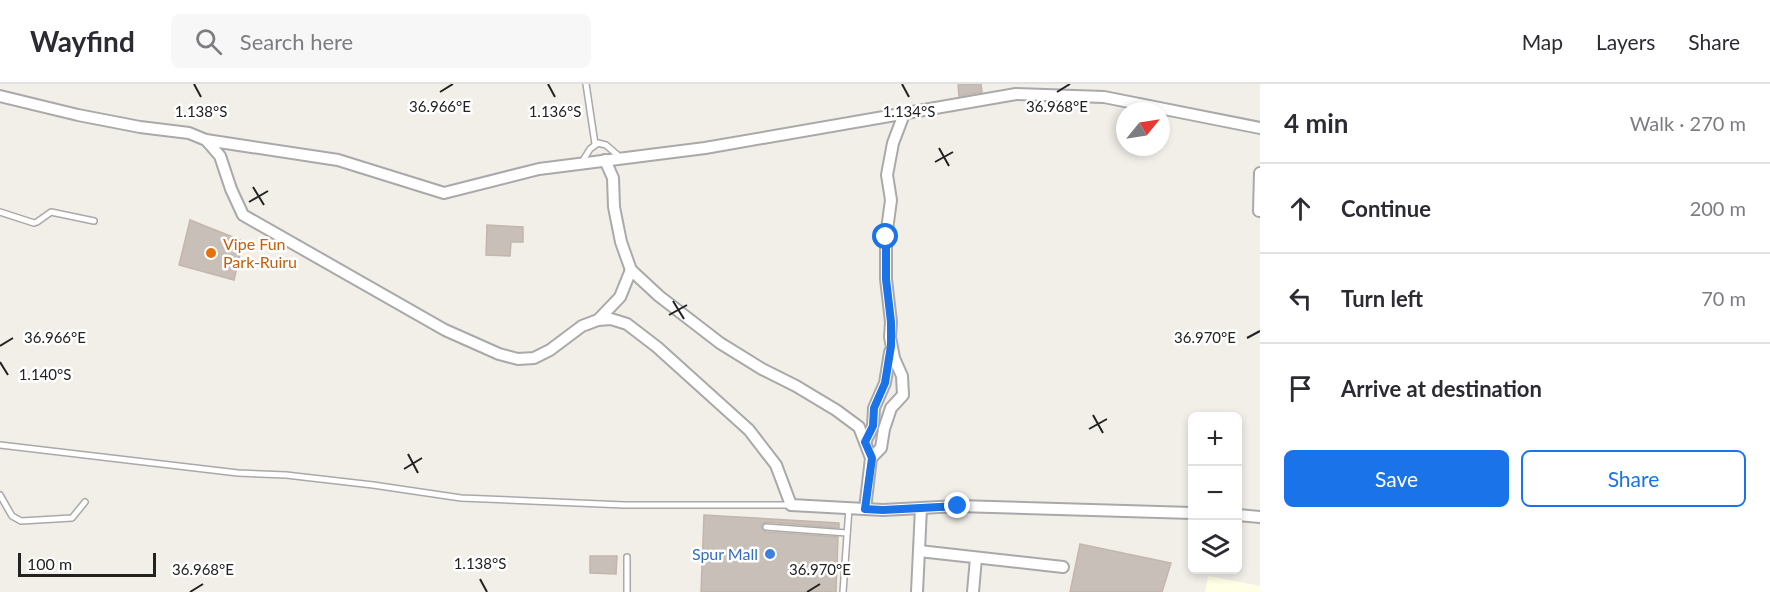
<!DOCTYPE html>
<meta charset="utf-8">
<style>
:root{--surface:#fff;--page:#f7f7f7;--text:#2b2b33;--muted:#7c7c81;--line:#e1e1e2;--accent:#1a73e8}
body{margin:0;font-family:Lato,sans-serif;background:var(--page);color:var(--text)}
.controls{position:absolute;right:18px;bottom:18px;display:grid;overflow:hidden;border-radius:9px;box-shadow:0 3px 9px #0003}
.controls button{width:54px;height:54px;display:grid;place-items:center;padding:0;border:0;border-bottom:2px solid var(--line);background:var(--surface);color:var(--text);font:30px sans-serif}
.compass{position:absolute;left:1116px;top:18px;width:54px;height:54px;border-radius:50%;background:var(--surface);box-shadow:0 3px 9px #0003;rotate:60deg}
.scale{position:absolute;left:18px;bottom:15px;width:138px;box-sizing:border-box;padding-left:6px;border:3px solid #222;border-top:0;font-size:16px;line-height:21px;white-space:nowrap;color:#222;-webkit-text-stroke:4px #fff;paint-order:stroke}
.stop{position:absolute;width:18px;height:18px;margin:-14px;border:4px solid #1a73e8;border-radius:50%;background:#fff}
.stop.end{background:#1a73e8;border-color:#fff;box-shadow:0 2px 6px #0008}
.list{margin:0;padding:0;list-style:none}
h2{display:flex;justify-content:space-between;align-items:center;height:78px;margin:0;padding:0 24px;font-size:26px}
h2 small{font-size:20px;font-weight:400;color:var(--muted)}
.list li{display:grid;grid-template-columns:39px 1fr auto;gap:18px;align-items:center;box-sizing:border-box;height:90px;padding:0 24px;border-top:2px solid var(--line)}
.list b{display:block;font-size:22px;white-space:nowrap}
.list em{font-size:20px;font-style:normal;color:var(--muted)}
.actions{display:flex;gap:12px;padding:18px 24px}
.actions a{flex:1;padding:14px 0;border:2px solid var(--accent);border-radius:9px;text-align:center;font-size:21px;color:var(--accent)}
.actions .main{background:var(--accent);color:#fff}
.icon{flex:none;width:33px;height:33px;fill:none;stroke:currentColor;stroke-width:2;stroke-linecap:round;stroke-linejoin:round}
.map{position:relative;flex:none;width:1260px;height:508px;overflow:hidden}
header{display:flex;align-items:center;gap:36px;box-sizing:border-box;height:84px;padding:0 30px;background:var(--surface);border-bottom:2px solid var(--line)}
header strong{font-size:28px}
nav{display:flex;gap:33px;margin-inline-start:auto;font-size:21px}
.search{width:420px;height:54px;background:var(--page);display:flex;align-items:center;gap:15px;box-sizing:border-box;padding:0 21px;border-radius:9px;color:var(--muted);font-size:22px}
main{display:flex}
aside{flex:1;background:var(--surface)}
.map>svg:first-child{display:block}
.education{fill:#ffffe5}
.building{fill:#c7bfb8;stroke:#c4b6ab;stroke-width:1.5}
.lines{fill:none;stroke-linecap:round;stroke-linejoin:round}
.lane-casing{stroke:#a9a9a9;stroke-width:8}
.street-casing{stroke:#a9a9a9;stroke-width:14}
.lane{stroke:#fff;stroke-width:5}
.street{stroke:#fff;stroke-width:10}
.route{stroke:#1a73e8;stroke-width:8}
.ticks{fill:none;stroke:#222;stroke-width:2}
.food-dot{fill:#e8710a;stroke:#fff;stroke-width:2}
.shop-dot{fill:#3f7fe0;stroke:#fff;stroke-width:2}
.labels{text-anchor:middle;stroke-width:5;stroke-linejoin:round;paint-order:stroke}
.food-label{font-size:16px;fill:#c56008;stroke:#fff;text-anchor:start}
.shop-label{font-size:16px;fill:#366cbe;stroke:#fff;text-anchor:end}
.ticks-label{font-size:15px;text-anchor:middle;fill:#222;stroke:#fff;stroke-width:5;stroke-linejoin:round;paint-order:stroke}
</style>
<header>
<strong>Wayfind</strong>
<div class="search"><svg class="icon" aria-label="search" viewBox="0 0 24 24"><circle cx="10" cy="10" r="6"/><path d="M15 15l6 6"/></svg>Search here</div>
<nav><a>Map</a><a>Layers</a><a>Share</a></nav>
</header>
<main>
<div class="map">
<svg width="1260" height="508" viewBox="0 0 1260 508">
<rect width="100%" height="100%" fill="#f2efe9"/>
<polygon class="education" points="1208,492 1260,502 1260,508 1205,508"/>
<g class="building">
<polygon points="981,0 982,8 959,12 958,1"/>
<polygon points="190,136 243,157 234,196 179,181"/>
<polygon points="487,141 523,143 523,158 511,158 510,172 486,171"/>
<polygon points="704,431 839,439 839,444 766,438 762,440 761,443 766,448 838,453 836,508 701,508"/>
<polygon points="1080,460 1171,479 1162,508 1070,508"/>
<polygon points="590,472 617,472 616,490 590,489"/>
</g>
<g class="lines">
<defs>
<g id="lane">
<polyline points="586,0 595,60"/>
<polyline points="582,78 590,65 598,59 606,61 621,74"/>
<polyline points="0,128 34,139 37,138 51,128 94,137"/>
<polyline points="0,361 238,389 286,391 373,401 461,414 624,421 790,421"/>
<polyline points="0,411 12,432 21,437 72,434 85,418"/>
<polyline points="766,443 847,449"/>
<polyline points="627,473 627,508"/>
<polyline points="843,508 849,424"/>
</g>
<g id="street">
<polyline points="0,12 78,31 140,43 189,49 206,56 220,72 231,105 243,131 445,246 499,270 518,275 534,274 550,266 582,242 598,236 611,235 627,240 657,263 749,346 776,381 791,421 883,426 958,422 1192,429"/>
<polyline points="206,56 338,76 444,109 539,85 705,64 1016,10 1104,13 1260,44"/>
<polyline points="605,76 613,94 614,123 621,158 631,186 659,212 720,259 762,285 796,302 836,326 859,343 871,374 865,425"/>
<polyline points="1259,127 1260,89"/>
<polyline points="598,236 620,213 631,186"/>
<polyline points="865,358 873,342 874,324 885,299 890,268"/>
<polyline points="871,374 881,364 884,345 891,324 903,311 902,292 894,274 890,253 891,238 886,195 886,153 891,116 887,91 893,59 904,30"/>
<polyline points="1238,431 1260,433"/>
<polyline points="919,467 1063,483"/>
<polyline points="917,508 921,424"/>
<polyline points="973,508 976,474"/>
</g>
</defs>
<use href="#lane" class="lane-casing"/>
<use href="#street" class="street-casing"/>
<use href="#lane" class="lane"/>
<use href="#street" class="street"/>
</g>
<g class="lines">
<polyline class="route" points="886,153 886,195 891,238 891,262 885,299 874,324 873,342 865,358 872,374 865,425 883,426 958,422"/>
</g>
<path class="ticks" d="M194,0l7,13M548,0l7,13M902,0l7,13M440,8l13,-8M1057,8l13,-8M939,64l10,18M935,78l18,-10M253,103l11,18M249,118l19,-11M673,217l11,18M669,231l18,-10M1247,254l13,-7M0,262l13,-8M0,278l8,13M1093,331l10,18M1089,345l18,-10M408,370l10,19M404,385l18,-11M480,495l7,13M190,508l13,-8M807,508l13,-8"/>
<circle class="food-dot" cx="211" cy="169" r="6"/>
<circle class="shop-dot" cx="770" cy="470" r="6"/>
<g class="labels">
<g class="food-label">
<text x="223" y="166">Vipe Fun<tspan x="223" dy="18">Park-Ruiru</tspan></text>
</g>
<g class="shop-label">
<text x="758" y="476">Spur Mall</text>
</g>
</g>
<g class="ticks-label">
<text x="440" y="28">36.966°E</text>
<text x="1057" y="28">36.968°E</text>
<text x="201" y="33">1.138°S</text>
<text x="555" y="33">1.136°S</text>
<text x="909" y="33">1.134°S</text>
<text x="55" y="259">36.966°E</text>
<text x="1205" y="259">36.970°E</text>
<text x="45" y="296">1.140°S</text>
<text x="480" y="485">1.138°S</text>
<text x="203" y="491">36.968°E</text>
<text x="820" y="491">36.970°E</text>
</g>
</svg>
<div class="controls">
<button>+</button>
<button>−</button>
<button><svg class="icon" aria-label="layers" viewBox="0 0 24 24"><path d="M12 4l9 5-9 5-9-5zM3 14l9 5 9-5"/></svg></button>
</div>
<svg class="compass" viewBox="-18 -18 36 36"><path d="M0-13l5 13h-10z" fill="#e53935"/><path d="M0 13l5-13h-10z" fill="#7c7c81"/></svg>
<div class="scale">100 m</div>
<div class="stop" style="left:886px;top:153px"></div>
<div class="stop end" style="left:958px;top:422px"></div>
</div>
<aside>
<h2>4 min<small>Walk · 270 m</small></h2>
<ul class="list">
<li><svg class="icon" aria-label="ahead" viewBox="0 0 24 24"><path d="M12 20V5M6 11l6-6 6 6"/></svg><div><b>Continue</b></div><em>200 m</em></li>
<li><svg class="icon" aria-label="left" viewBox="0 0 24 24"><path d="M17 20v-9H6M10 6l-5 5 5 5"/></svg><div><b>Turn left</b></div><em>70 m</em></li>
<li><svg class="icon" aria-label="arrive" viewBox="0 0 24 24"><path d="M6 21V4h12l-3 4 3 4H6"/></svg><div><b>Arrive at destination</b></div></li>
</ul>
<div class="actions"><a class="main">Save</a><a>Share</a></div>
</aside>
</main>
